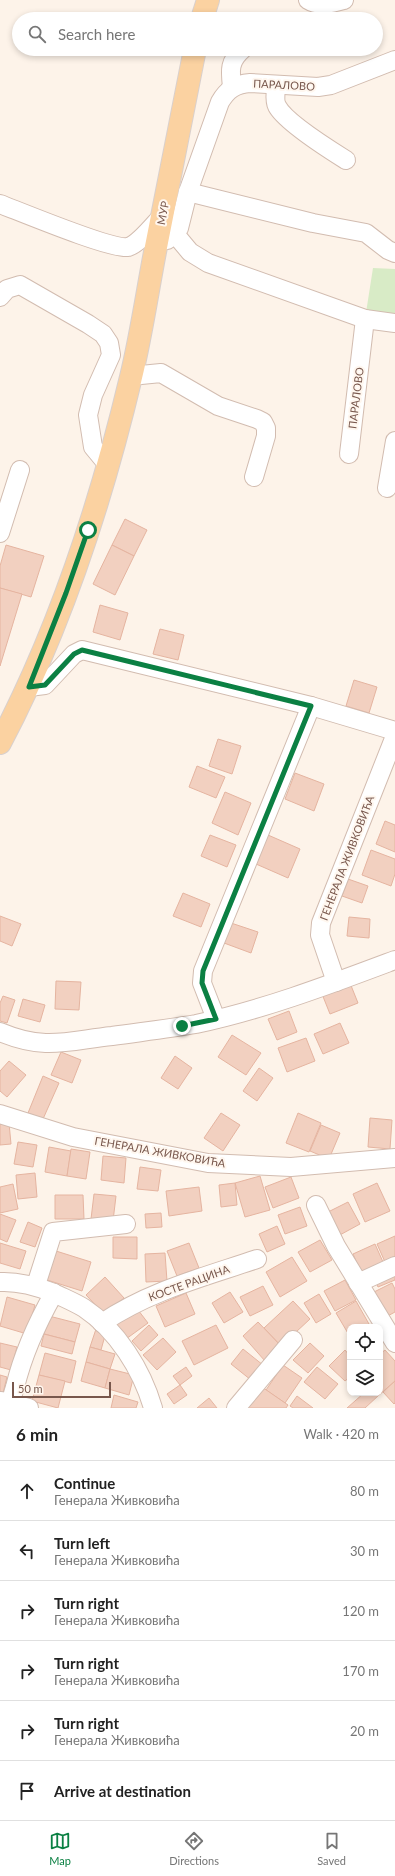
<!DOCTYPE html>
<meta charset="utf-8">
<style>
:root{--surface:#fff;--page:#f6f6f6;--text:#222;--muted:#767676;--line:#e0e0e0;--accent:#0b8043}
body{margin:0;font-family:Lato,sans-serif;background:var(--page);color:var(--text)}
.controls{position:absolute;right:12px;bottom:12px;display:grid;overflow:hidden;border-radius:8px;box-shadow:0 2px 6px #0003}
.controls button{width:36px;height:36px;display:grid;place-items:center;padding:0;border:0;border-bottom:1px solid var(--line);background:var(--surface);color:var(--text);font:20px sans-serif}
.scale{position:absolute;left:12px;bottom:10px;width:99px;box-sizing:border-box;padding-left:4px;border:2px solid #78574c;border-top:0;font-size:11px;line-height:14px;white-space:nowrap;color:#78574c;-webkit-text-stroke:3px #fff7ef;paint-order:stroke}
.stop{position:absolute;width:12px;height:12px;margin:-9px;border:3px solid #0b8043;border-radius:50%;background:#fff}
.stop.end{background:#0b8043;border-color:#fff;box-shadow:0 1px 4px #0008}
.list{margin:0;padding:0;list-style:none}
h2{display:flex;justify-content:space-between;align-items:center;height:52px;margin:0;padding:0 16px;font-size:17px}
h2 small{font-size:13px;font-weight:400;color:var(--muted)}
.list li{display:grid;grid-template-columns:26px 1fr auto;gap:12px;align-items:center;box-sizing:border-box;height:60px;padding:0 16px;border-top:1px solid var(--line)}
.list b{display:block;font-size:15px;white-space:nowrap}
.list p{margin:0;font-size:13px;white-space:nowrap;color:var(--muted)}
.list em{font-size:13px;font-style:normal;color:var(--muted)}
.icon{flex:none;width:22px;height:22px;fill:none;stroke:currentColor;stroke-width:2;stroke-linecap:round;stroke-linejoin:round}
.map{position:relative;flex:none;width:395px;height:1408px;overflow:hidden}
.search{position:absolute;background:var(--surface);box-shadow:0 2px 6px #0003;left:12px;right:12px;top:12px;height:44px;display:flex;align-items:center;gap:10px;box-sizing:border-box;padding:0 14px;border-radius:22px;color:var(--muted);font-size:15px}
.sheet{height:412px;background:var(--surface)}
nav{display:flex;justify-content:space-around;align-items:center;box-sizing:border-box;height:56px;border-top:1px solid var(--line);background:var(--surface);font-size:11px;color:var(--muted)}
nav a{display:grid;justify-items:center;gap:2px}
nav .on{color:var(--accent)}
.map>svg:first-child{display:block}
.green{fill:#d8ebc6}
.building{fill:#f2d0c0;stroke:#e5b4a0}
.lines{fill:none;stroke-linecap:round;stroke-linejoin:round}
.minor-casing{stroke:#d2bcb0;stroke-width:20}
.major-casing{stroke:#d9d0cd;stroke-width:24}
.minor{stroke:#fff;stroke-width:18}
.major{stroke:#fbd2a1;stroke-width:22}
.route{stroke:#0b8043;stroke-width:5}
.labels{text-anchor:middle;stroke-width:4;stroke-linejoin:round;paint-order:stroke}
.street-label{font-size:11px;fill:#78574c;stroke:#fff7ef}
</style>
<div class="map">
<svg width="395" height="1408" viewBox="0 0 395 1408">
<rect width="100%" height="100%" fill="#fdf3e9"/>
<polygon class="green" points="373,268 395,269 395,323 365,319"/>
<g class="building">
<polygon points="125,519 147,530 134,556 112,545"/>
<polygon points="6,545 44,556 31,597 0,588 0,566"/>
<polygon points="112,545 134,556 115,595 93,584"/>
<polygon points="0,588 22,594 0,666"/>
<polygon points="100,605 128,613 120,640 93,632"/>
<polygon points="160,629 184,635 178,660 153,654"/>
<polygon points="354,680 377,687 369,713 346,706"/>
<polygon points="218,739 241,746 232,774 209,766"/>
<polygon points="197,766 225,777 216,798 189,787"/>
<polygon points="295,773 324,784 314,811 285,799"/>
<polygon points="225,792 251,803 238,835 212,823"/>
<polygon points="385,821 395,825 395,852 376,844"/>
<polygon points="210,835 236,845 227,867 201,856"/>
<polygon points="268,835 300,849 288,878 256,864"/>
<polygon points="371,850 395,859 395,874 391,886 362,875"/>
<polygon points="348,879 368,886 362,903 342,896"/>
<polygon points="183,893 210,904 201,927 173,916"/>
<polygon points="0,916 21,924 12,946 0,941"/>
<polygon points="349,917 370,919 369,938 347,936"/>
<polygon points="231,923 258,932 251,953 224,943"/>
<polygon points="56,981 81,982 79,1010 55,1009"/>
<polygon points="350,983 358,1003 330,1014 322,994"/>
<polygon points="3,996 15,1000 7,1023 0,1021 0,1003"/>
<polygon points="23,999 45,1005 40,1022 18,1016"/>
<polygon points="289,1011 297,1032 277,1040 268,1019"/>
<polygon points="340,1023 349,1043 323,1054 314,1034"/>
<polygon points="232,1035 261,1053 246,1075 218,1057"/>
<polygon points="306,1038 315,1061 287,1072 278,1048"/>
<polygon points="61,1052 81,1060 72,1083 51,1075"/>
<polygon points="175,1056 192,1068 178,1089 161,1078"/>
<polygon points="9,1061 26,1075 7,1097 0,1091 0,1071"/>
<polygon points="259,1068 273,1078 257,1101 243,1091"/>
<polygon points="43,1076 59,1083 43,1119 28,1113"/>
<polygon points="221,1113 240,1125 223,1151 204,1138"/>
<polygon points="298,1113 321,1123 309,1152 286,1143"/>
<polygon points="370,1118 392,1120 390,1149 368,1147"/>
<polygon points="9,1123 11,1144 0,1145 0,1124"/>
<polygon points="321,1125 340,1133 329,1159 310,1151"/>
<polygon points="18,1142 37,1145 33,1167 14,1164"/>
<polygon points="49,1147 71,1151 67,1176 45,1172"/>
<polygon points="71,1149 90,1152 86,1179 67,1176"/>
<polygon points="103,1156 126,1158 124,1183 101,1180"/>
<polygon points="140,1167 161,1170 158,1191 137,1189"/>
<polygon points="35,1173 37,1197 18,1199 16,1175"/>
<polygon points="260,1176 270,1210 245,1217 235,1183"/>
<polygon points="291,1177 299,1198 273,1208 265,1187"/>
<polygon points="235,1183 237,1205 221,1207 219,1185"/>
<polygon points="377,1183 390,1211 365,1222 353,1194"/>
<polygon points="13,1184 18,1209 0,1213 0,1187"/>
<polygon points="199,1187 202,1211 169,1216 166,1191"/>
<polygon points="94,1194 116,1196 113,1221 91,1219"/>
<polygon points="55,1195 83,1195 84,1219 55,1219"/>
<polygon points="348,1202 360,1224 338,1236 326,1213"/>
<polygon points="300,1207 307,1226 285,1234 278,1215"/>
<polygon points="161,1213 162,1227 146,1228 145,1214"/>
<polygon points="0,1214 16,1220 7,1242 0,1239"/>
<polygon points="28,1222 42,1228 35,1247 20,1242"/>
<polygon points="277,1226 285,1244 267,1252 259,1234"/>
<polygon points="395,1236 395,1257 385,1262 377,1244"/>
<polygon points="113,1237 137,1237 137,1259 113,1258"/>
<polygon points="320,1240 332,1260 310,1272 298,1252"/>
<polygon points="0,1243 26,1251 20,1269 0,1263"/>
<polygon points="189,1243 199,1268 177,1276 167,1251"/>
<polygon points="375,1244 383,1262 361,1272 353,1254"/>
<polygon points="56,1251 91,1262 82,1291 47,1280"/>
<polygon points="165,1253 167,1281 146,1282 145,1254"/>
<polygon points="292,1257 307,1281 280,1297 266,1272"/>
<polygon points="395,1276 395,1280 378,1287 374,1278"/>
<polygon points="105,1277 124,1298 105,1315 86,1295"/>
<polygon points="345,1280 356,1300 335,1311 324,1291"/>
<polygon points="392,1283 395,1289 395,1312 384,1318 372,1293"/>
<polygon points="263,1286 273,1305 250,1316 240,1297"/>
<polygon points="230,1292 243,1312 224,1323 212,1303"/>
<polygon points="186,1293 195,1314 165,1327 156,1306"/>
<polygon points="319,1294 331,1314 316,1323 304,1303"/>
<polygon points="7,1297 35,1305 27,1334 0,1326"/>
<polygon points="293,1301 310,1319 281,1346 264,1328"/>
<polygon points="356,1301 369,1324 364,1327 350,1327 349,1335 336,1313"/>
<polygon points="135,1306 148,1323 126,1339 114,1321"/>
<polygon points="49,1316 80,1324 75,1342 44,1334"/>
<polygon points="258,1322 281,1346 265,1361 243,1336"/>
<polygon points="149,1325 158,1335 141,1351 132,1341"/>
<polygon points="216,1325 228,1348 194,1365 182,1341"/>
<polygon points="96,1329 106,1332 101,1350 90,1347"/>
<polygon points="44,1334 75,1342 72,1354 41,1346"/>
<polygon points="163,1338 176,1352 157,1370 143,1355"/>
<polygon points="0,1343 17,1347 11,1370 0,1367"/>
<polygon points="310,1343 324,1356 308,1373 293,1360"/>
<polygon points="90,1347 115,1354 110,1369 86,1362"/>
<polygon points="243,1349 263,1365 251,1380 231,1364"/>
<polygon points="345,1350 350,1356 350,1377 345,1381 329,1366"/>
<polygon points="385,1350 395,1361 395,1381 379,1395 377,1393 380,1393 380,1354"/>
<polygon points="45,1353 76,1361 71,1383 39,1375"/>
<polygon points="86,1362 110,1369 105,1388 81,1381"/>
<polygon points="283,1365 302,1378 285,1403 266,1390"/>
<polygon points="186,1367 192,1376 180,1385 173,1376"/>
<polygon points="317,1367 338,1384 325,1399 304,1382"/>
<polygon points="110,1369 134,1375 129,1395 105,1388"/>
<polygon points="0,1375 7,1377 2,1397 0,1397"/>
<polygon points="39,1375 65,1381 58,1408 32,1401"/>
<polygon points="395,1381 395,1403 394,1404 383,1392"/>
<polygon points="180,1385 187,1395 174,1404 167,1394"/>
<polygon points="262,1387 288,1405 286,1408 248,1408"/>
<polygon points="364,1393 377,1393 379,1395 365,1408 347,1408"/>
<polygon points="114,1395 138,1402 136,1408 111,1408"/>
<polygon points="297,1396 313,1408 293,1408 290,1406"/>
<polygon points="209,1398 217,1408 197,1408"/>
</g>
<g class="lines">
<defs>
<g id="minor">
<path d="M308,0c11,7 25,3 36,0"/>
<path d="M276,85c0,6 -2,16 1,21 8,16 53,44 69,54"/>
<path d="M232,87c-2,-17 -3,-26 11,-38"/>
<polyline points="188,192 313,223 366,233 388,250 395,253"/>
<path d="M0,204c21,8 112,46 128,43 11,-3 26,-23 34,-31"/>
<polyline points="175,234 190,252 208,263 365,319 395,323"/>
<path d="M157,242l10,-2 8,-6 4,-6 9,-36 32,-90c7,-12 15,-18 30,-19l68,4 13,-2 64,-25"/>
<polyline points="0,297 7,289 20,285 88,324 103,334 109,343 111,355 93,395 88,415 93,447 107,464"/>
<polyline points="131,376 161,373 218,406 257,419 263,422 266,428 266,436 254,477"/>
<polyline points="349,454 365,319"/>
<polyline points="387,488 395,441"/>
<polyline points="0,533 20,470"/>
<polyline points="29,687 45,685 74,654 82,650 311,706 395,731"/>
<polyline points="336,982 320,935 321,923 395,736"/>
<polyline points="216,1019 202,983 203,971 311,706"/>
<path d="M0,1032c45,19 67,9 112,4 28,-4 56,-7 84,-12 67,-14 135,-40 199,-64"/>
<polyline points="0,1114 73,1137 208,1163 291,1167 395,1158"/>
<polyline points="316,1205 336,1246 395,1343"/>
<path d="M0,1282c19,-1 36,4 54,11 10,5 20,9 30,15 33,22 58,62 69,100"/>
<polyline points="358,1283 395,1266"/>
<polyline points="36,1285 53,1232 126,1224"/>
<path d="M102,1323c47,-32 102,-46 155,-64"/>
<polyline points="1,1401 29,1408"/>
<path d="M11,1408c-1,-7 2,-14 4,-21 8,-33 22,-64 39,-94"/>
<polyline points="236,1408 293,1340"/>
</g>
<g id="major">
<polyline points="202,19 208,0"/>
<path d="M0,743c60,-114 101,-240 131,-366 10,-41 16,-83 24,-125 13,-67 26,-135 40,-203"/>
</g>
</defs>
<use href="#minor" class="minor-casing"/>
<use href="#major" class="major-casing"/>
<use href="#minor" class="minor"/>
<use href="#major" class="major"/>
</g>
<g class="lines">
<polyline class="route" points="88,530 66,593 29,687 45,685 74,654 82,650 311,706 203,971 202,983 216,1019 182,1026"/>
</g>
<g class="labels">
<g class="street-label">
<text transform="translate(284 85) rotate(3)" y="4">ПАРАЛОВО</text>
<text transform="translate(163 213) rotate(-79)" y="4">МУР</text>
<text transform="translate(356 398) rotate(-83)" y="4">ПАРАЛОВО</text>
<text transform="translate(347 858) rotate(-69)" y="4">ГЕНЕРАЛА ЖИВКОВИЋА</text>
<text transform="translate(160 1152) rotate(10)" y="4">ГЕНЕРАЛА ЖИВКОВИЋА</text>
<text transform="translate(189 1283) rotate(-20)" y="4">КОСТЕ РАЦИНА</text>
</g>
</g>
</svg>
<div class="controls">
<button><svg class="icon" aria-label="locate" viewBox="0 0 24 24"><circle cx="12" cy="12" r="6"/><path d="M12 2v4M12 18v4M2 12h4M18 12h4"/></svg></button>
<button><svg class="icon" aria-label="layers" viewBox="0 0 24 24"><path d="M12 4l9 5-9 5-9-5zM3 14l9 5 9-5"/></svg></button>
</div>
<div class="scale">50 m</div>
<div class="stop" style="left:88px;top:530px"></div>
<div class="stop end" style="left:182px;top:1026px"></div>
<div class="search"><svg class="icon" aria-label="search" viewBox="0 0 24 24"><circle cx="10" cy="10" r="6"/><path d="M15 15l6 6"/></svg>Search here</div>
</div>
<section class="sheet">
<h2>6 min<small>Walk · 420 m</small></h2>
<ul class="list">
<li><svg class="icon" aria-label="ahead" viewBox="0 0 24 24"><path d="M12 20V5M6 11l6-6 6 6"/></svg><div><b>Continue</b><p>Генерала Живковића</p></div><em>80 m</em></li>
<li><svg class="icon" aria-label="left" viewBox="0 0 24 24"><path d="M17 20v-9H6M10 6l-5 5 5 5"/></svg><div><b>Turn left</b><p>Генерала Живковића</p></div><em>30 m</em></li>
<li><svg class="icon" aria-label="right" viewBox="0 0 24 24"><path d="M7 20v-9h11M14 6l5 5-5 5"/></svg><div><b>Turn right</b><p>Генерала Живковића</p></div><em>120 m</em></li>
<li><svg class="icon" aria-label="right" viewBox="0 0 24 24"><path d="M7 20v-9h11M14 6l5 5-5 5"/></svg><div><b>Turn right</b><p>Генерала Живковића</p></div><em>170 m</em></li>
<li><svg class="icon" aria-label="right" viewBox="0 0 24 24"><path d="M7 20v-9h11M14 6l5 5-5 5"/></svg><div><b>Turn right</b><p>Генерала Живковића</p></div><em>20 m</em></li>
<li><svg class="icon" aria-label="arrive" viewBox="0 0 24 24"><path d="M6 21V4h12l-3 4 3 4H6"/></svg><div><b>Arrive at destination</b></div></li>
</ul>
</section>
<nav>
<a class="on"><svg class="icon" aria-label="map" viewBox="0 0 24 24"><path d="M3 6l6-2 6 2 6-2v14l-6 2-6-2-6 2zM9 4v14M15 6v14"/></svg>Map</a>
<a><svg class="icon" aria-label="directions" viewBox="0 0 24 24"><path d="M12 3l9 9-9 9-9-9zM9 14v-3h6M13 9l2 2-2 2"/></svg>Directions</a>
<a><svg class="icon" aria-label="saved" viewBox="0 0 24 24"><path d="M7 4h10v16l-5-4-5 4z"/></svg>Saved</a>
</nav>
